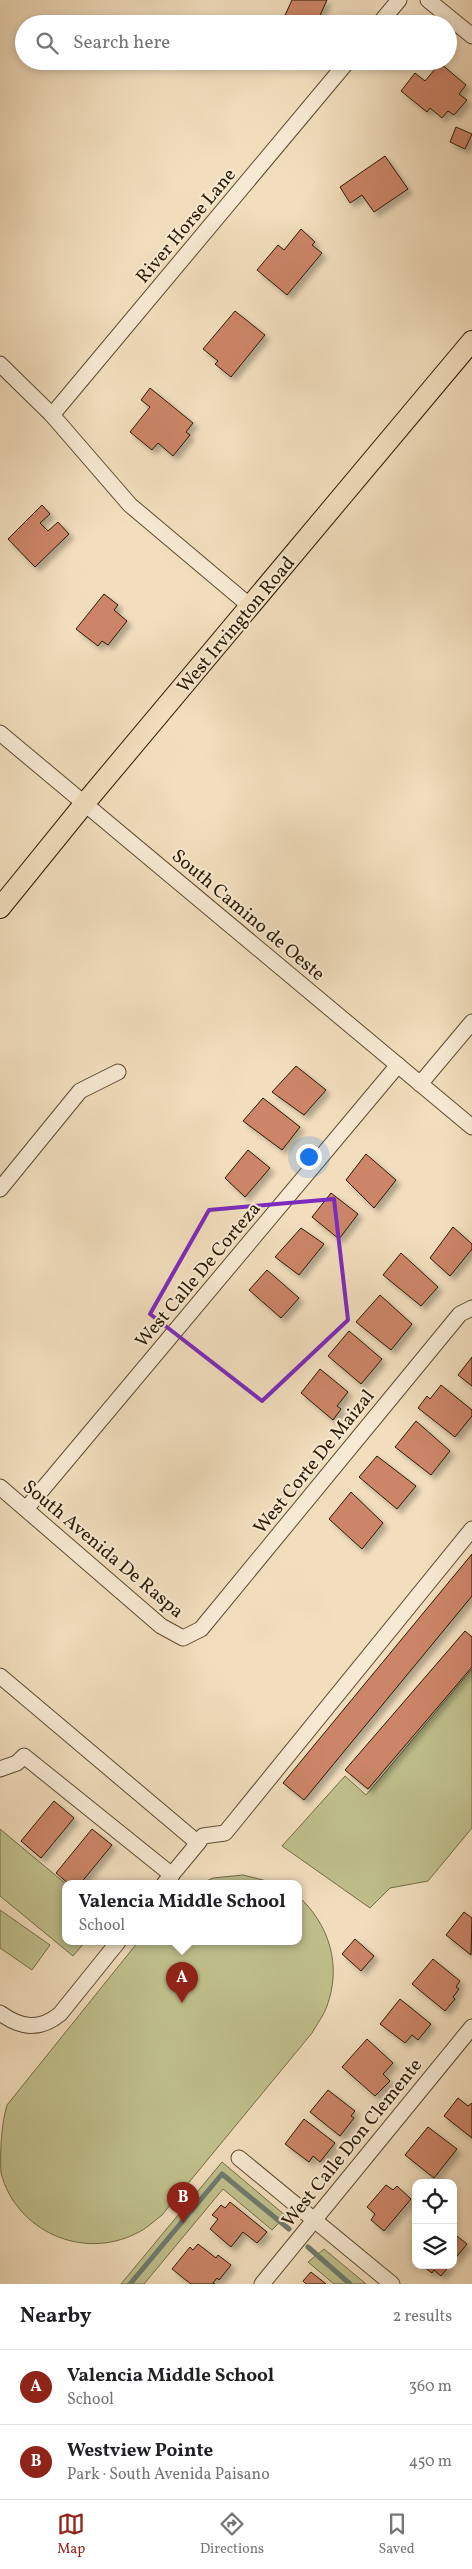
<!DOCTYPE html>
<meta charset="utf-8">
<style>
:root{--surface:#fff;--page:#f2f2f2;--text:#202124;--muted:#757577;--line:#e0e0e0;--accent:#8f2418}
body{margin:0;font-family:Vollkorn,serif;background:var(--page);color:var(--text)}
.controls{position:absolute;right:15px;bottom:15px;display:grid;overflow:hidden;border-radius:10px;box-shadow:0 2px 8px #0003}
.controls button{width:45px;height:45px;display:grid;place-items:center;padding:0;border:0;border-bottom:1px solid var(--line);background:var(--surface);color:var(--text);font:25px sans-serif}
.you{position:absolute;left:308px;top:1156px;width:18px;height:18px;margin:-12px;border:4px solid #fff;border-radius:50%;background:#1a73e8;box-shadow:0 0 0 8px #1a73e833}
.badge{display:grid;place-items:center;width:32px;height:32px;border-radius:50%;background:var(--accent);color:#fff;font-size:16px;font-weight:700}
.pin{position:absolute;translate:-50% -41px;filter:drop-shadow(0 1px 2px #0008)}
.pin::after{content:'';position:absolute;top:26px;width:18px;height:15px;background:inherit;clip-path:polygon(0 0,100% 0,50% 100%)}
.popup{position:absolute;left:62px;top:1880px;width:240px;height:65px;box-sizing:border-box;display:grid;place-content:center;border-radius:10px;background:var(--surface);filter:drop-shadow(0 1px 4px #0005);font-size:16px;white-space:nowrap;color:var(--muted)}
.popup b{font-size:19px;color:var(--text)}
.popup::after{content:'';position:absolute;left:50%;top:100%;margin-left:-10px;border:10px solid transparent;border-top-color:var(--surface)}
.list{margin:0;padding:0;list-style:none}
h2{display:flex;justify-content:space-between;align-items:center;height:65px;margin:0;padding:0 20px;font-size:21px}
h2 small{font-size:16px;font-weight:400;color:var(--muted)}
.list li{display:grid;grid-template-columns:32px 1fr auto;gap:15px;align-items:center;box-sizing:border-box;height:75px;padding:0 20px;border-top:1px solid var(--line)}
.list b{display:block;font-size:19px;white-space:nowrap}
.list p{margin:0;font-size:16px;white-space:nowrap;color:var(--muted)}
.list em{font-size:16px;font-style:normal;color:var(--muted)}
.icon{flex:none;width:28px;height:28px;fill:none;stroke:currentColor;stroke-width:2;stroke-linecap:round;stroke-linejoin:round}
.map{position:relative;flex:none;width:472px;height:2284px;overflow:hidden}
.search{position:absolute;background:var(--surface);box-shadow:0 2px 8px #0003;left:15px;right:15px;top:15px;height:55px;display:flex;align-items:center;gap:12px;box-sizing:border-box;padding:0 18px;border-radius:28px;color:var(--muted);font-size:19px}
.sheet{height:215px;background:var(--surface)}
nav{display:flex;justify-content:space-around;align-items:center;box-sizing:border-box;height:70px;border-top:1px solid var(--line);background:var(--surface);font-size:14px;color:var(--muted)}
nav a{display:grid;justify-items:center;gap:2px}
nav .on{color:var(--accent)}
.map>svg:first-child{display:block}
.green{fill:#c0c08d;stroke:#756d47}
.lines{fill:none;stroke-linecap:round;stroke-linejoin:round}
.stream{stroke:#6e7b6e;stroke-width:5}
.building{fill:#cc8568;stroke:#2a1a01;filter:url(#shadow)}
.minor-casing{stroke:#5c4b30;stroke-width:17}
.major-casing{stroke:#2a1a01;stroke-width:22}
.minor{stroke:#f7ead4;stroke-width:15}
.major{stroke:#f2debd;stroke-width:20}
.marked{fill:none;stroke:#7b2cbf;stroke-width:4;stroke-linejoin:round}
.labels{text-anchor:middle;stroke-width:4;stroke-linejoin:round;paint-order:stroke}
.street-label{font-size:19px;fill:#2a1a01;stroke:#f7ead4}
</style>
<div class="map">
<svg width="472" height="2284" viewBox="0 0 472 2284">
<defs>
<filter id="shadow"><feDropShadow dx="4.5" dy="4.5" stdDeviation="2.5" flood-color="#0004"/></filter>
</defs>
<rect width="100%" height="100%" fill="#f2debd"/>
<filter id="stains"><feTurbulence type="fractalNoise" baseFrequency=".004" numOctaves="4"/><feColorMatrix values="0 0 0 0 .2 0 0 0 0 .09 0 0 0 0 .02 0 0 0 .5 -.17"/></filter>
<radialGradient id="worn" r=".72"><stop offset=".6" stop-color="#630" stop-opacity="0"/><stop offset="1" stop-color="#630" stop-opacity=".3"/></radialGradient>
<g class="green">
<polygon points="472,1669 472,1828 428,1881 390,1888 370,1908 282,1846 345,1776 366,1795"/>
<polygon points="0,1829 66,1884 66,1942 85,1942 73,1956 0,1896"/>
<polygon points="243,1875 279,1884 200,1884 213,1878"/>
<path d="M298,1896c31,28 44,69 29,110 -3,9 -10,18 -15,27l-150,182c-8,6 -16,14 -25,18 -54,28 -121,-2 -136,-60 -1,-21 0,-47 6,-68l131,-163h160z"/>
<polygon points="0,1910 50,1945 32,1970 0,1948"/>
<polygon points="222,2162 286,2216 272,2230 223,2189 144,2284 121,2284"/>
<polygon points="324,2249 366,2284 334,2284 308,2262"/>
</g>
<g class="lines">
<g class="stream">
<polyline points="308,2247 350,2284"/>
<polyline points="130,2284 222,2174 289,2229"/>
</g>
</g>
<g class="building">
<polygon points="292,0 327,0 316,24 281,24"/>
<polygon points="440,63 466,85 459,94 467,100 454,115 448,111 442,118 430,108 427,112 401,91 415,73 425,81"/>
<polygon points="456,127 472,134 465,149 450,142"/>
<polygon points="385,156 408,189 374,212 362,195 350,203 340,187"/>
<polygon points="301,229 315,242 312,245 322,253 287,295 257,270 278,245 284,250"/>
<polygon points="235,311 265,335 231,377 215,364 218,361 203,349"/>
<polygon points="150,388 193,423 186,432 190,435 173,456 158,443 152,450 130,432 150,407 141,400"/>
<polygon points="42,505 50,514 40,523 48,531 58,522 69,534 35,567 8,539"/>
<polygon points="104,594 118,605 114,610 127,621 108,645 102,641 98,646 76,629"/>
<polygon points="296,1066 326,1090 304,1115 272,1092"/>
<polygon points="263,1098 300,1127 282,1150 243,1121"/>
<polygon points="248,1150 270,1168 245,1197 225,1178"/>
<polygon points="366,1154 396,1180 374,1208 346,1180"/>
<polygon points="331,1193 358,1214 339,1239 312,1217"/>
<polygon points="453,1227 472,1244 472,1249 450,1276 430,1258"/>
<polygon points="301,1228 324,1244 299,1275 275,1257"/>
<polygon points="401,1253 438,1287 421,1306 383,1275"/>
<polygon points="267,1270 299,1298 281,1318 249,1290"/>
<polygon points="380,1295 412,1324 391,1350 356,1322"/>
<polygon points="349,1331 382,1359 361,1384 328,1356"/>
<polygon points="472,1357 472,1386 458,1375"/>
<polygon points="320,1369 348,1392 337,1406 341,1409 333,1420 301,1393"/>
<polygon points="441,1385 472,1410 472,1416 455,1437 418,1408 427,1396 430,1399"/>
<polygon points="416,1421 450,1451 431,1475 395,1447"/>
<polygon points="377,1456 416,1486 397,1509 359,1477"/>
<polygon points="351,1492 383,1523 362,1549 329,1519"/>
<polygon points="472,1554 472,1596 304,1800 283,1783"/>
<polygon points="465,1631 472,1637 472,1667 368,1789 345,1770"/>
<polygon points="54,1801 74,1818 41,1858 21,1841"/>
<polygon points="92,1829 112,1845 80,1884 69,1884 56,1873"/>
<polygon points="464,1912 472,1918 471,1955 446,1935"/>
<polygon points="355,1939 374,1956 361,1971 342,1954"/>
<polygon points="433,1959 460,1981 456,1987 459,1989 453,1997 455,1999 445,2011 412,1984"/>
<polygon points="400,1999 431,2024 418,2040 412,2035 405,2043 380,2024"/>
<polygon points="367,2039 393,2063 383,2074 390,2081 375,2096 342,2067"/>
<polygon points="328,2090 355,2111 351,2116 354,2118 340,2136 310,2112"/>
<polygon points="458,2098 468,2106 472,2103 472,2138 444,2116"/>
<polygon points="304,2119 335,2143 320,2162 313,2156 309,2162 285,2144"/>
<polygon points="428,2127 457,2149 434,2178 405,2155"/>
<polygon points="386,2185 393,2190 397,2186 411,2199 384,2231 371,2220 375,2214 367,2207"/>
<polygon points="230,2202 267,2232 257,2243 243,2232 231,2247 210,2229 218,2219 212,2215 221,2205 225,2208"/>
<polygon points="453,2233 467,2244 453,2261"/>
<polygon points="198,2244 216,2258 218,2255 231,2265 219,2280 217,2278 213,2283 215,2284 191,2284 172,2269 190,2247 193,2250"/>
<polygon points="428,2265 450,2265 441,2276 434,2270 432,2273 425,2268"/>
<polygon points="311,2272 326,2284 306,2284 303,2281"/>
</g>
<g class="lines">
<defs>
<g id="minor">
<polyline points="428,0 472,36"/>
<polyline points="379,24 399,0"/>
<polyline points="0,364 52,415 130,505 250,606"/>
<polyline points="52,415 348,61"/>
<polyline points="0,733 472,1127"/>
<polyline points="420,1084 472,1022"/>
<polyline points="0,1189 80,1091 118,1072"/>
<polyline points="0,1487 161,1626 183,1638 201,1629 460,1314 472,1308"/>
<polyline points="26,1509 398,1065"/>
<polyline points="0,1676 198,1843 203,1836 225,1833 472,1529"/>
<polyline points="0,1769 17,1763 24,1756 172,1875"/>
<polyline points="164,1884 198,1843"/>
<path d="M0,2013c21,15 39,18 60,1l58,-72"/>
<polyline points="239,2158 392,2284"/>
<polyline points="262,2284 472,2027"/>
</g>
<polyline id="major" points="0,908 85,803 472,341"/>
</defs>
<use href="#minor" class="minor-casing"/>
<use href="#major" class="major-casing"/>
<use href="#minor" class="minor"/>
<use href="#major" class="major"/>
</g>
<path class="marked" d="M334,1199l14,121 -86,81 -112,-87 59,-104z"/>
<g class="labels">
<g class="street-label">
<text transform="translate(185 225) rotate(-50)" y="7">River Horse Lane</text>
<text transform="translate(235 624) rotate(-50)" y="7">West Irvington Road</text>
<text transform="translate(249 914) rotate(40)" y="7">South Camino de Oeste</text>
<text transform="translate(197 1274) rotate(-50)" y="7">West Calle De Corteza</text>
<text transform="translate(313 1461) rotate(-51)" y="7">West Corte De Maizal</text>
<text transform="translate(104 1548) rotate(40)" y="7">South Avenida De Raspa</text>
<text transform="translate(351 2142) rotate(-51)" y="7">West Calle Don Clemente</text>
</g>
</g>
<rect width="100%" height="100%" filter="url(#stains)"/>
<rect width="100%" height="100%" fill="url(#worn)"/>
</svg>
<div class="controls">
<button><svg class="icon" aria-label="locate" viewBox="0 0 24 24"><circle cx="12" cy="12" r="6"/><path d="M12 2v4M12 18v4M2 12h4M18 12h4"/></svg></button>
<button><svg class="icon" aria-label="layers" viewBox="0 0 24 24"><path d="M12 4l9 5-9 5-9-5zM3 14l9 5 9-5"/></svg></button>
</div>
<div class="you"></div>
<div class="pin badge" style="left:182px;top:2003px">A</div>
<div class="popup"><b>Valencia Middle School</b>School</div>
<div class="pin badge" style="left:183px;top:2223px">B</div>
<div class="search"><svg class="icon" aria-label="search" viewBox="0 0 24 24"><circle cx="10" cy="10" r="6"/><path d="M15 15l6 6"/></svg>Search here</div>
</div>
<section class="sheet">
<h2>Nearby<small>2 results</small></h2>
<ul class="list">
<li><span class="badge">A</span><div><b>Valencia Middle School</b><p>School</p></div><em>360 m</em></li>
<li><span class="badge">B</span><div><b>Westview Pointe</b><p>Park · South Avenida Paisano</p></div><em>450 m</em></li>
</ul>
</section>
<nav>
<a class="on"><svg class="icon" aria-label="map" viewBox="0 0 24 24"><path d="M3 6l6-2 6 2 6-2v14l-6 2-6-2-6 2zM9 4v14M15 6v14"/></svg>Map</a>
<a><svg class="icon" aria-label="directions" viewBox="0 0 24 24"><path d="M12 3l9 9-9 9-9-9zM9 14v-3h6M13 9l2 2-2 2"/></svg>Directions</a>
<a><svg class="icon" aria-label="saved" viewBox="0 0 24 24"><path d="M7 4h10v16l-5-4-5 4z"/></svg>Saved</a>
</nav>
